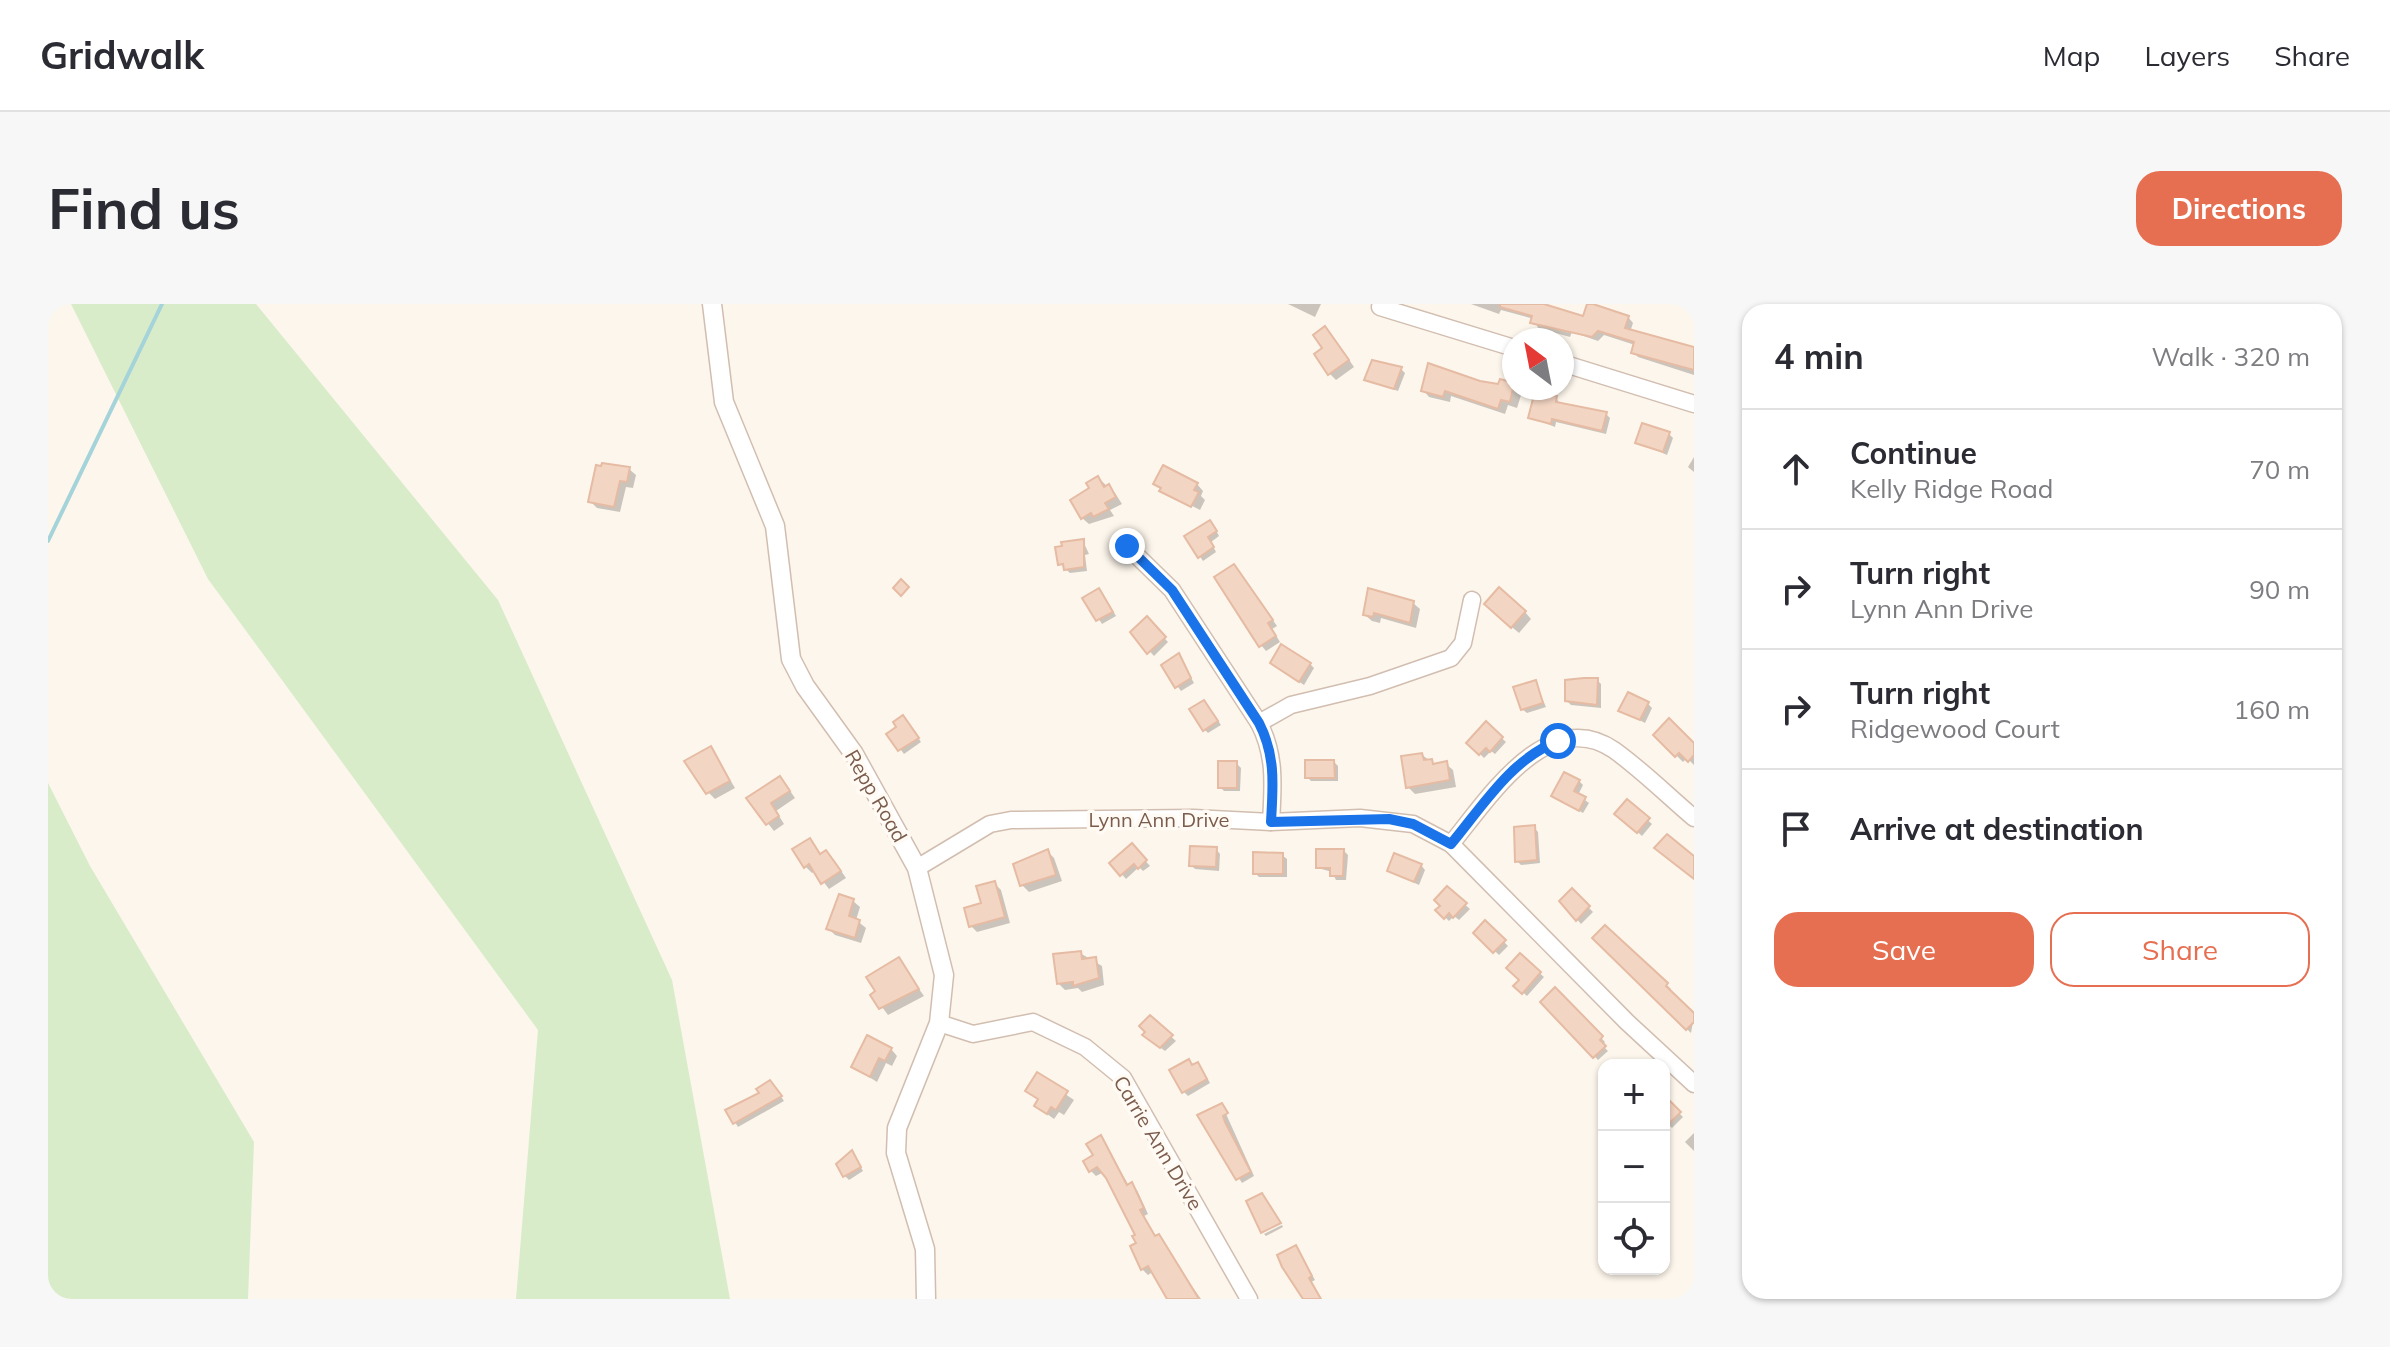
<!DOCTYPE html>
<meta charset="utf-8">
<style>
:root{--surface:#fff;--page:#f7f7f7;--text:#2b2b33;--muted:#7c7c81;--line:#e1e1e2;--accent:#e76f51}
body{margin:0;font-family:Mulish,sans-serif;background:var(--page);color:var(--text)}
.controls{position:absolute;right:24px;bottom:24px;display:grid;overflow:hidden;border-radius:16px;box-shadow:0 2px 6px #0004}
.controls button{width:72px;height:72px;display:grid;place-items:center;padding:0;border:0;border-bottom:2px solid var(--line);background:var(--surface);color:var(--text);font:40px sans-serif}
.compass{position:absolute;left:1454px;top:24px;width:72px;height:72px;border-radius:50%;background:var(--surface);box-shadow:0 2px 6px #0004;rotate:328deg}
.stop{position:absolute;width:24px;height:24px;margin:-18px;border:6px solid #1a73e8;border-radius:50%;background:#fff}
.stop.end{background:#1a73e8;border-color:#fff;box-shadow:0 2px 8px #0008}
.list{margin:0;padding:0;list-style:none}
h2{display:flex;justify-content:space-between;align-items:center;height:104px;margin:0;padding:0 32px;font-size:34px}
h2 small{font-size:26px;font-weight:400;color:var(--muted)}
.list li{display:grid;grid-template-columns:52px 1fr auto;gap:24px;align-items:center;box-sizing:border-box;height:120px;padding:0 32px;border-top:2px solid var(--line)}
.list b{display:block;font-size:30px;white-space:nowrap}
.list p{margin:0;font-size:26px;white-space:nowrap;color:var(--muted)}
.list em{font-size:26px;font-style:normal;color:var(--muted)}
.actions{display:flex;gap:16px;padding:24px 32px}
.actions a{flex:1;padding:18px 0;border:2px solid var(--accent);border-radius:24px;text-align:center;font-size:28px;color:var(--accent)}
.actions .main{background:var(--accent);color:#fff}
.icon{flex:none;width:44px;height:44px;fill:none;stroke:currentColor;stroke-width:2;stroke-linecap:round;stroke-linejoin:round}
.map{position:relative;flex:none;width:1646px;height:995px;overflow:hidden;border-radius:24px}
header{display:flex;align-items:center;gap:48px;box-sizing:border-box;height:112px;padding:0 40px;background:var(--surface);border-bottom:2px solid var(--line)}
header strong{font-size:38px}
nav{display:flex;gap:44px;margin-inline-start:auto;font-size:28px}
.intro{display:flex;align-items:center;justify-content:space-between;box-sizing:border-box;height:192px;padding:0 48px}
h1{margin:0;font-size:56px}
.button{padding:20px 36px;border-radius:24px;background:var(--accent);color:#fff;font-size:28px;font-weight:700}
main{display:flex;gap:48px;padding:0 48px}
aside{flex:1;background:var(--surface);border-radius:24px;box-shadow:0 2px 6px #0004}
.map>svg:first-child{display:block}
.green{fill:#d8ecc9}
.shadow{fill:#0003}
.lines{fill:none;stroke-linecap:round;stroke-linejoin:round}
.stream{stroke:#a5d3da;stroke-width:4}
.building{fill:#f3d5c3;stroke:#e6bba3;stroke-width:2}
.minor-casing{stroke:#d1beb0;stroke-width:19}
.tertiary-casing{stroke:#d1beb0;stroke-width:21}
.minor{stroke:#fff;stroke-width:16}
.tertiary{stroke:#fff;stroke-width:18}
.route{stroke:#1a73e8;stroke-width:10}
.labels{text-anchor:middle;stroke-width:7;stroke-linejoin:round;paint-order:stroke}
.street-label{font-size:20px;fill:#7a5c4d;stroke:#fffaf3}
</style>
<header>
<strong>Gridwalk</strong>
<nav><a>Map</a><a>Layers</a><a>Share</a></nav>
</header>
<div class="intro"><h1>Find us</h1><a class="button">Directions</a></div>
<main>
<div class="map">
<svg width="1646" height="995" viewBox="0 0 1646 995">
<rect width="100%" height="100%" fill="#fdf6ec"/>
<g class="green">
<polygon points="23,0 208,0 450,296 624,676 682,995 468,995 490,726 160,275"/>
<polygon points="0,479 42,562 206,838 200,995 0,995"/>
</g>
<g class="shadow">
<polygon points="1240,0 1273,0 1267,13"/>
<polygon points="1423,0 1489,0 1536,14 1580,13 1585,19 1582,28 1646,45 1646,71 1590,53 1585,48 1587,41 1556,31 1550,37 1524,28 1522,33 1490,24 1486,15 1453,6 1451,10"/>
<polygon points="1284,31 1306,63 1288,76 1281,69 1277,45"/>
<polygon points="1353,65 1357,69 1350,87 1319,76"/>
<polygon points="1453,77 1474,88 1469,104 1460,101 1457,110 1403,92 1402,98 1381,93 1375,86 1431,79 1452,82"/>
<polygon points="1508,94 1512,100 1558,110 1562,114 1558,130 1508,118 1507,123 1482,113"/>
<polygon points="1621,130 1625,134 1619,151 1590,138"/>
<polygon points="1646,153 1646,168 1640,163"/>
<polygon points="581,165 588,171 585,184 578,183 572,208 549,204 542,197"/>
<polygon points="1050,174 1067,189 1074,200 1062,206 1066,212 1041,220 1034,214"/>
<polygon points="1108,179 1149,180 1155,187 1153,192 1157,196 1152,206 1119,189 1119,192"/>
<polygon points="1166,222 1171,232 1163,238 1168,248 1155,257 1139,233"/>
<polygon points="1035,237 1041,250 1037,251 1039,267 1022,269 1014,262 1026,261"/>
<polygon points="1191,268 1229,322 1224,325 1232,338 1218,347 1213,341"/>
<polygon points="1322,287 1365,299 1372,305 1368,324 1333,314 1332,319 1324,317 1317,311"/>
<polygon points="1055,290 1068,312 1054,320 1037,294"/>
<polygon points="1445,307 1477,308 1483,315 1471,329"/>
<polygon points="1099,315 1120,338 1106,352 1084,328"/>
<polygon points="1131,352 1146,379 1133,387 1115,362"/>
<polygon points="1224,359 1262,360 1266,364 1256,381"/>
<polygon points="1549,376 1553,380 1553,404 1523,401 1519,397"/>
<polygon points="1487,378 1498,403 1479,409 1474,405"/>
<polygon points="1600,400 1604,404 1597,419 1573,406"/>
<polygon points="1160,402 1173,421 1160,429 1156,425"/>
<polygon points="859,417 873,438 856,450 841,430"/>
<polygon points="1438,420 1458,438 1447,450 1443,447 1436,454 1421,439"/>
<polygon points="1608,431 1646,442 1646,461 1639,454 1635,458"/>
<polygon points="663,444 687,484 667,495 660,488"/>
<polygon points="1374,451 1388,461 1398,460 1405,466 1408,483 1367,490 1360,483"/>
<polygon points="1286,458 1290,462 1290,477 1263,477 1259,473"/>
<polygon points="1188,459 1193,464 1192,487 1176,487 1172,483"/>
<polygon points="1531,477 1535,481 1530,491 1541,499 1535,509 1505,492"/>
<polygon points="738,481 747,494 728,507 736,520 726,527 701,495"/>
<polygon points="1579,498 1604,520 1594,532 1569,510"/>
<polygon points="1486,524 1490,528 1492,559 1473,561 1469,557"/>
<polygon points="762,537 773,551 778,548 785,555 798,574 781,585 767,567 764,569 757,562"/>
<polygon points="1084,542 1102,562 1095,567 1091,563 1078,575 1064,559"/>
<polygon points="1168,545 1172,550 1171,567 1147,565 1143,561"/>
<polygon points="1296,547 1300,551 1298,576 1288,576 1284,568 1270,564"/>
<polygon points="1000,548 1006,554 1014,577 981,588 974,581"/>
<polygon points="1234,551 1239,555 1239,573 1211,573 1207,569"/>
<polygon points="1373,561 1377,566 1371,581 1341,567"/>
<polygon points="946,579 953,586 962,619 929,628 923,622"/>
<polygon points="1399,585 1422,605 1411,616 1406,612 1401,617 1390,606"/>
<polygon points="1524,587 1545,608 1533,620 1514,597"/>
<polygon points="805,597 812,603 808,616 818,624 813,639 787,631 780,624"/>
<polygon points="1437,619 1460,642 1451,651 1428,629"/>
<polygon points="1557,623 1623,685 1621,687 1646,712 1643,729 1546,634"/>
<polygon points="1032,649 1054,662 1056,681 1034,688 1030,684 1017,686 1010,679"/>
<polygon points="1472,652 1496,673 1479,692 1468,682 1473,676"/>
<polygon points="850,656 876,692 840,711 825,691"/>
<polygon points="1507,686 1557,738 1554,741 1560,747 1550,756 1495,698"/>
<polygon points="1102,714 1128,737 1117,747 1101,735"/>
<polygon points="843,745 849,752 844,762 838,759 829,778 805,763"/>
<polygon points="1140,757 1154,765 1162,779 1140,792 1136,788"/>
<polygon points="989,771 1026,796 1016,811 1011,808 1006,815 988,802 991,797 979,787"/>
<polygon points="726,782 736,797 690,823 680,807"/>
<polygon points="1616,794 1635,813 1624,824 1616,817"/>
<polygon points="1174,801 1206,872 1194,879 1152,812"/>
<polygon points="1646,829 1646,847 1637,838"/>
<polygon points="1053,833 1081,882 1089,886 1100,910 1096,912 1109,934 1153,995 1121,995 1106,967 1100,971 1094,965 1089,931 1059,873 1054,869 1048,872 1043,867"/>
<polygon points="807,853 815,867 801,876 797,872"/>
<polygon points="1234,921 1235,923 1218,932 1216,930"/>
<polygon points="1248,943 1267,976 1263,978 1273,995 1256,995"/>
</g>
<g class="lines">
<polyline class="stream" points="0,237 114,0"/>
</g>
<g class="building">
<polygon points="1452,0 1496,0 1535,12 1539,0 1545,0 1581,12 1577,24 1646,43 1646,66 1583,49 1586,38 1550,27 1544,33 1482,19 1484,12 1452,3"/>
<polygon points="1277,22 1301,56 1280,71 1266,50 1274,44 1265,31"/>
<polygon points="1324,56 1354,63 1346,85 1316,76"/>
<polygon points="1380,59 1432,77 1450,80 1452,75 1466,79 1462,98 1453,96 1450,105 1397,87 1395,93 1373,87"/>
<polygon points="1487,87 1509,92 1508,98 1559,108 1554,127 1504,115 1503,120 1480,114"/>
<polygon points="1594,119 1622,128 1615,148 1587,139"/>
<polygon points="554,159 582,163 579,178 572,177 566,203 540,198 548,161 553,162"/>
<polygon points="1115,161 1150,179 1146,186 1151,188 1143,203 1111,187 1113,184 1105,180"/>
<polygon points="1050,172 1056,183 1061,180 1068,193 1057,199 1061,205 1045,213 1043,209 1033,215 1022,196 1041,184 1038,179"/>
<polygon points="1162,216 1169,227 1160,233 1166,243 1150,254 1136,232"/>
<polygon points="1036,235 1036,263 1016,266 1015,260 1010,261 1007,243 1014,242 1013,238"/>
<polygon points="1186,260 1225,316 1220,319 1228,332 1211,343 1166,273"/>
<polygon points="853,275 861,283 853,292 845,284"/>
<polygon points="1451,283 1478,307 1463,324 1436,300"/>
<polygon points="1051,284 1065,308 1048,317 1034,294"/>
<polygon points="1320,284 1366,297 1362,319 1326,309 1325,313 1315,311"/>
<polygon points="1099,312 1118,333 1099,350 1082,328"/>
<polygon points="1233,340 1263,359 1251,378 1222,359"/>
<polygon points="1131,349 1143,374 1127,384 1113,361"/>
<polygon points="1536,374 1550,374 1549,401 1517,397 1517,376"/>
<polygon points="1488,376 1495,399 1473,406 1465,383"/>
<polygon points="1580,388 1601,398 1592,416 1570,407"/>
<polygon points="1156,396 1170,417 1155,427 1141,405"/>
<polygon points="855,411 871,434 850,447 838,430 848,423 845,418"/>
<polygon points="1621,414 1646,439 1646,451 1640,458 1631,449 1627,453 1605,431"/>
<polygon points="1438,417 1455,433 1442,448 1438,444 1431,451 1418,439"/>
<polygon points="663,442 682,477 658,490 636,457"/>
<polygon points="1374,449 1376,456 1384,455 1385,460 1399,457 1402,476 1358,484 1353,452"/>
<polygon points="1257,456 1286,456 1287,474 1257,474"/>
<rect x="1170" y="457" width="19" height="27"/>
<polygon points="1516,468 1532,476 1526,487 1538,493 1531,507 1503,492"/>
<polygon points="732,472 742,487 723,499 731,512 718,521 698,494"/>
<polygon points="1579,495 1602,514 1589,529 1566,510"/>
<polygon points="1487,521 1489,556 1467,558 1466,523"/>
<polygon points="1619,530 1646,552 1646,575 1606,544"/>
<polygon points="762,534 772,550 778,546 793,567 773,580 761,560 756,564 744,545"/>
<polygon points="1084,539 1099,556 1090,565 1086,560 1072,572 1061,559"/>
<polygon points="1142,542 1169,543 1168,563 1141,562"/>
<polygon points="1000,545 1008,571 972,582 965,560"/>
<polygon points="1268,545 1296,545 1295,572 1282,572 1282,564 1268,564"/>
<polygon points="1205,548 1235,549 1235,570 1205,570"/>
<polygon points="1346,549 1374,560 1366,578 1339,567"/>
<polygon points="947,577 957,613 921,623 916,604 933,599 928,582"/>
<polygon points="1399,582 1419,599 1405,614 1401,609 1396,615 1387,606 1392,602 1386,596"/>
<polygon points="1524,584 1542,602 1528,617 1511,597"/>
<polygon points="791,590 806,595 801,612 812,616 807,634 778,625"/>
<polygon points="1437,616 1458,636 1445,649 1425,629"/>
<polygon points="1557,621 1620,679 1618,682 1646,709 1646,718 1638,726 1544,634"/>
<polygon points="1033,647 1034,655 1048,653 1051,674 1025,682 1025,678 1009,680 1005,650"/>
<polygon points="1472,649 1493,668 1474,690 1465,682 1471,676 1458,664"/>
<polygon points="851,653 871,685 831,705 822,691 827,687 818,673"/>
<polygon points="1507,683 1555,732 1552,736 1558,742 1545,754 1492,698"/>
<polygon points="1102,711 1125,731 1112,744 1094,731 1097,728 1091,722"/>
<polygon points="819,731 844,744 837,757 831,754 822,773 803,763"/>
<polygon points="1141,755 1144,761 1150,758 1159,775 1134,789 1121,766"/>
<polygon points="989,768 1020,787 1008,806 1003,803 999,810 986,802 990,795 977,787"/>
<polygon points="722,776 734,792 685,820 677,806 711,789 708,785"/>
<polygon points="1621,796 1633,808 1616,824 1616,801"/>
<polygon points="1174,799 1180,809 1175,812 1177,818 1203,868 1188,876 1149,811"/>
<polygon points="1053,831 1079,881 1084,878 1096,904 1092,906 1107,932 1111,930 1151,995 1119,995 1100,962 1093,966 1082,942 1088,939 1084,932 1087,931 1058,874 1049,863 1041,868 1035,857 1045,851 1038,840"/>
<polygon points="804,846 813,863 795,873 788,860"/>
<polygon points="1214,889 1233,919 1213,929 1198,897"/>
<polygon points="1248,941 1264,972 1261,974 1273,995 1255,995 1234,963 1229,951"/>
</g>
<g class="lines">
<defs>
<g id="minor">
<polyline points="1332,3 1466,44"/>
<polyline points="1514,59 1646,100"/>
<path d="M1079,242l45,44 87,133c17,33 14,63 12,99"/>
<polyline points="1211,419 1243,401 1322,382 1403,354 1415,339 1424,296"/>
<path d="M1403,540c35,-42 96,-140 163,-94 28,20 54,46 80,68"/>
<polyline points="869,564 942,520 963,516 1145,514 1223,518 1312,514 1365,520 1403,540 1579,718 1646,780"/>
<polyline points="891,719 925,730 985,718 1037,743 1075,774 1201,995"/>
</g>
<polyline id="tertiary" points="664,0 676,98 727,222 743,355 757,382 806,450 869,564 896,671 891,719 849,824 848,849 877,945 878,995"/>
</defs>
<use href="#minor" class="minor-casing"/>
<use href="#tertiary" class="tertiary-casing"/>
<use href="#minor" class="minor"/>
<use href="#tertiary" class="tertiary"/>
</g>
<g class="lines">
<path class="route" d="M1079,242l45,44 87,133c17,33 14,63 12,99l118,-3 24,5 38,20c31,-37 60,-85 107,-103"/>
</g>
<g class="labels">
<g class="street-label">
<text transform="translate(828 492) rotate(60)" y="7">Repp Road</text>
<text x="1111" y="523">Lynn Ann Drive</text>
<text transform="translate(1110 839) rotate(59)" y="7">Carrie Ann Drive</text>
</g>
</g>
</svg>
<div class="controls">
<button>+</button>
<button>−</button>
<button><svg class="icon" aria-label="locate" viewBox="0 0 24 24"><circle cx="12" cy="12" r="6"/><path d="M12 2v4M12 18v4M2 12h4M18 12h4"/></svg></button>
</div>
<svg class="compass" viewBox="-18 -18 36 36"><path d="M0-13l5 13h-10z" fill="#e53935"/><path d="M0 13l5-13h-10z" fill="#7c7c81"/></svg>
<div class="stop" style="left:1510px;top:437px"></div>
<div class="stop end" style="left:1079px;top:242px"></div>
</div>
<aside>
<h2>4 min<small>Walk · 320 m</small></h2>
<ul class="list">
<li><svg class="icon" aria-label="ahead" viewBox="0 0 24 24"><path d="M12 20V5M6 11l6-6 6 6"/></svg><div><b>Continue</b><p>Kelly Ridge Road</p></div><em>70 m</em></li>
<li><svg class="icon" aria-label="right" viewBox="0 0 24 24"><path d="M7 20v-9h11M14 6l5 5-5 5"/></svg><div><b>Turn right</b><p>Lynn Ann Drive</p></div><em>90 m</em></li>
<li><svg class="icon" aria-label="right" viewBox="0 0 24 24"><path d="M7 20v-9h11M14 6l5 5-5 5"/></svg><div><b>Turn right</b><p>Ridgewood Court</p></div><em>160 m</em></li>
<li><svg class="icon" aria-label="arrive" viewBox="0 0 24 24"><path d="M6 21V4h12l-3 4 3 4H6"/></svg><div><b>Arrive at destination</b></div></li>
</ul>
<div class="actions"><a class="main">Save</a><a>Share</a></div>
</aside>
</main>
